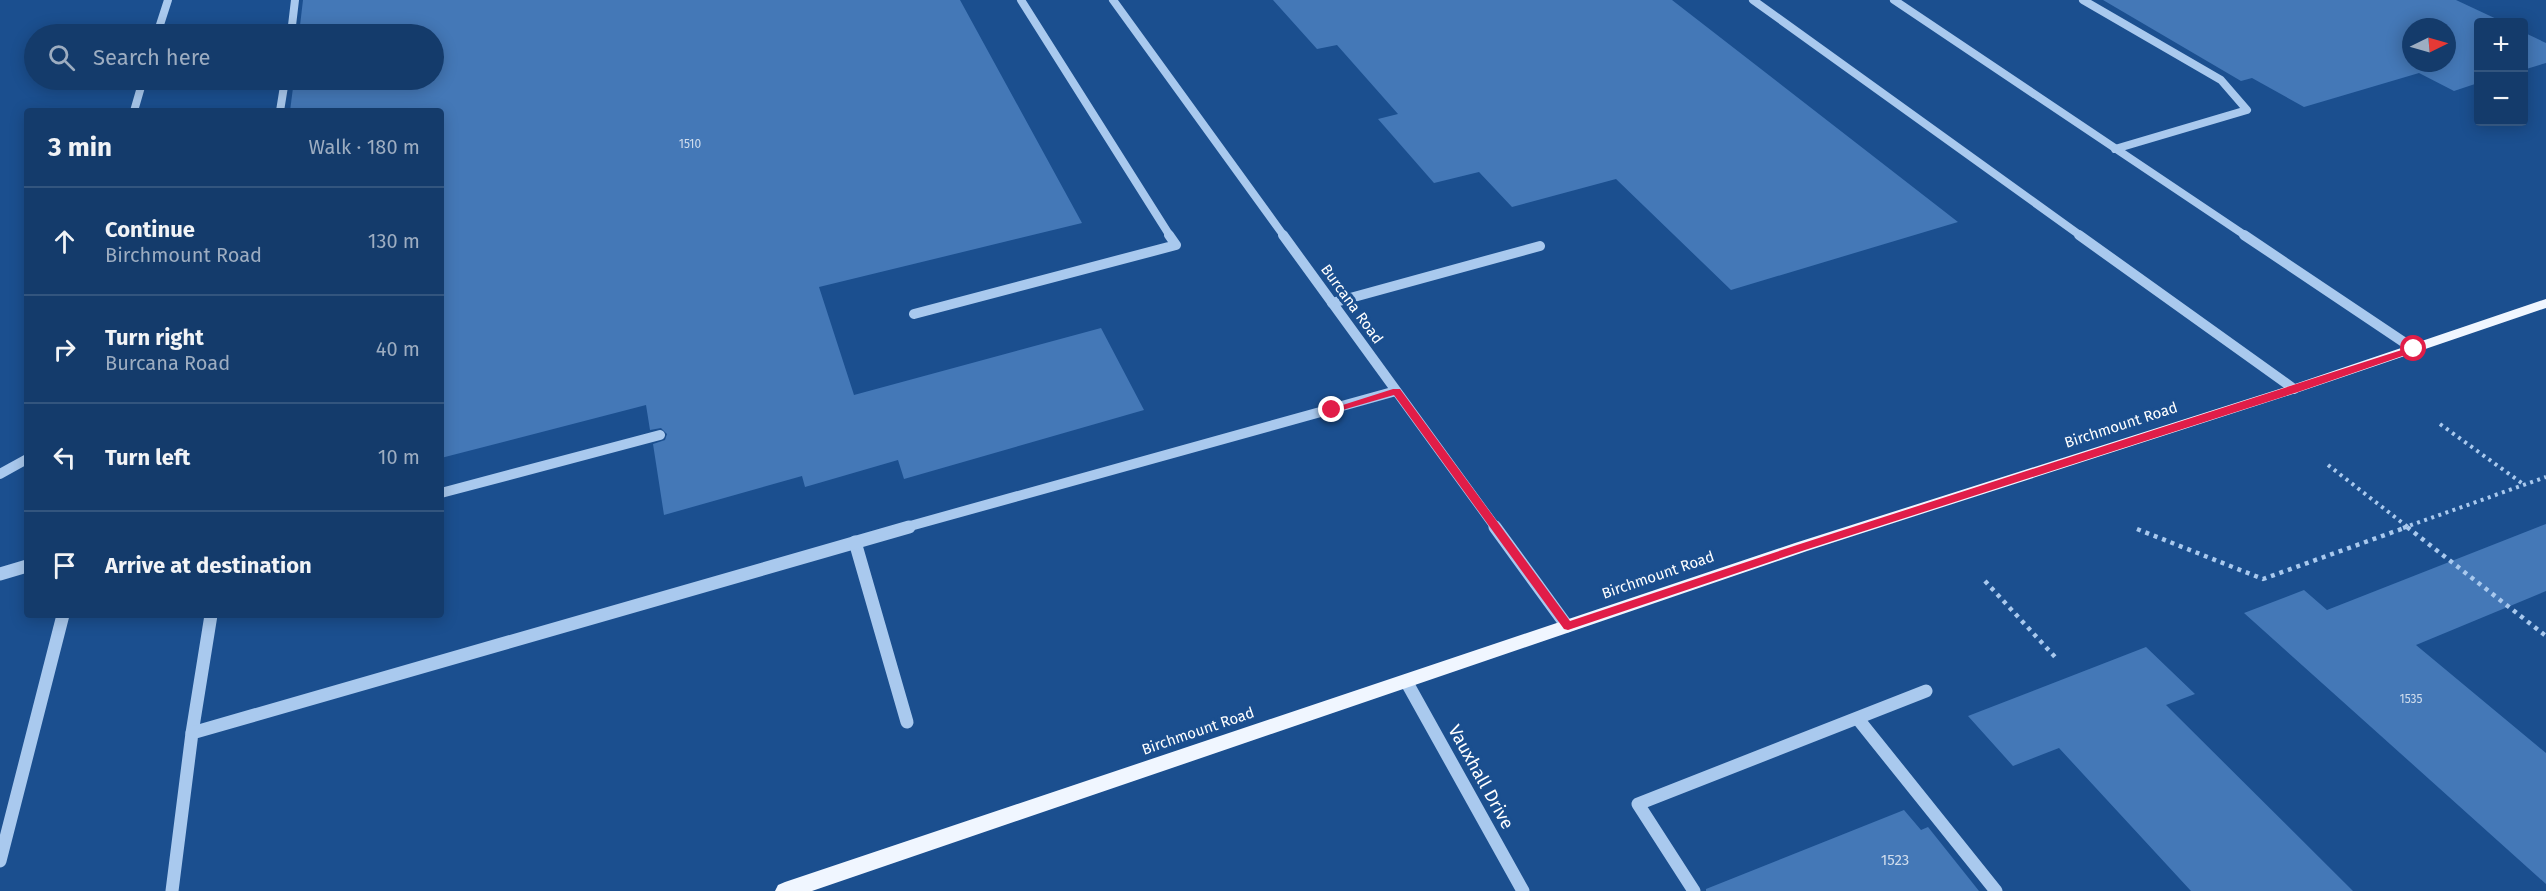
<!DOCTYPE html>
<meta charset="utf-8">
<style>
:root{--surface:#143b6b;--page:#1d4271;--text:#f1f3f6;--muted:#9dadc1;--line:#33557e}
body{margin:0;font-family:"Fira Sans",sans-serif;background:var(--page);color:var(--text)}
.controls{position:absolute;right:18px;top:18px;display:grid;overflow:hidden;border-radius:6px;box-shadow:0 3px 15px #0003}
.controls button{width:54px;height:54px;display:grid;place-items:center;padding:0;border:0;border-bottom:2px solid var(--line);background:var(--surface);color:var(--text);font:30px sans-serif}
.compass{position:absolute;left:2402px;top:18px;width:54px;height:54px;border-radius:50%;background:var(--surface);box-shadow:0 3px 15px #0003;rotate:85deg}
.stop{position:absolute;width:18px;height:18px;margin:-14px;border:4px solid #e11d48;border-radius:50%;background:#fff}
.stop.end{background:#e11d48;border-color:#fff;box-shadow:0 2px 6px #0008}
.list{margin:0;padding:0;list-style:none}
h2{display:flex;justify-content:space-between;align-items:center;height:78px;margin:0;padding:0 24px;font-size:26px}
h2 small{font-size:20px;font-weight:400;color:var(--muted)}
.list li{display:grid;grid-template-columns:39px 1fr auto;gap:18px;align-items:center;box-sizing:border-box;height:108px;padding:0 24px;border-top:2px solid var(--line)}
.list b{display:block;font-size:22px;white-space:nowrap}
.list p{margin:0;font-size:20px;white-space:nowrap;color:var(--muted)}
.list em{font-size:20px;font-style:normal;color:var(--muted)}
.icon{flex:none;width:33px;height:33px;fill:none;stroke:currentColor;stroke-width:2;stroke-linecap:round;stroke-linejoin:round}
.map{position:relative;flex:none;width:2546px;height:891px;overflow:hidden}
.search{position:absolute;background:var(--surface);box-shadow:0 3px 15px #0003;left:24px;top:24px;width:420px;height:66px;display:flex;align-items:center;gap:15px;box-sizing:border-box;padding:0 21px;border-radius:33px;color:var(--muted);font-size:22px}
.panel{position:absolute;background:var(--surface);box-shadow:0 3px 15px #0003;left:24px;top:108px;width:420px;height:510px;border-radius:6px}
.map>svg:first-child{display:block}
.building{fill:#4478b7;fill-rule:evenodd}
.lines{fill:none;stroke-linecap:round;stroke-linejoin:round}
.path-far1{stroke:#a9c9ee;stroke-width:4;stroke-dasharray:3 4.5;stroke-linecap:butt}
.path{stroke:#a9c9ee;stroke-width:4.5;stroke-dasharray:4 5;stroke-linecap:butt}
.minor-far2{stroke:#a9c9ee;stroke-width:8}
.minor-far1{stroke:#a9c9ee;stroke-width:10}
.minor{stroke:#a9c9ee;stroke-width:13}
.major{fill:#f0f6ff;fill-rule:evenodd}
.route{fill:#e11d48}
.labels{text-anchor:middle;stroke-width:6;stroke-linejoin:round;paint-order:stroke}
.number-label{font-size:12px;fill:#d0dded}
.street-label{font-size:15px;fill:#fff;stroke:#1b4f8f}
.near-number-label{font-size:15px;fill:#d0dded}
.near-street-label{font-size:18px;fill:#fff;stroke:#1b4f8f}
</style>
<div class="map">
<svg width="2546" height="891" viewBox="0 0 2546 891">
<rect width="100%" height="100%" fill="#1b4f8f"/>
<g class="building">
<polygon points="303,0 960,0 1082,223 819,287 854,395 1101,328 1144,410 904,479 898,460 805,487 802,476 664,515 653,444 665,440 667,434 661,428 650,430 646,405 441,458 441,111 290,111 294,80 434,80 434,34 299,34"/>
<polygon points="1273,0 1672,0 1958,222 1731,290 1616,179 1512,207 1479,172 1434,183 1378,119 1398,114 1337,45 1317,49"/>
<path d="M2103,0h353l47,22h-25v61l-24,8 -35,-18 -115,34 -52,-29 -11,3zM2411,27h36v36h-36z"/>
<polygon points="2523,32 2546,43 2546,63 2523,70"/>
<polygon points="2546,524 2546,591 2416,645 2546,753 2546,884 2244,613 2304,590 2327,610"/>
<polygon points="2146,647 2195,694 2166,705 2353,891 2191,891 2059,748 2013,766 1968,716"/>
<polygon points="1904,810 1921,830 1928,827 1979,891 1706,891 1706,889"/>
</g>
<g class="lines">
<g class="path-far1">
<polyline points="2440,424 2523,484"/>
<polyline points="2328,465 2409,528"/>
<polyline points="2403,528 2546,477"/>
</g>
<g class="path">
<polyline points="2407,527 2546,636"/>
<polyline points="2137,529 2263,579 2407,527"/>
<polyline points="1985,581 2056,658"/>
</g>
<g class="minor-far2">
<polyline points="1021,0 1170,236"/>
<polyline points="1113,0 1284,236"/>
<polyline points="1753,0 2081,236"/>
<polyline points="1894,0 2246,236"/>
<polyline points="2083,0 2221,80 2247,110 2115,149"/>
<polyline points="157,34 168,0"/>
<polyline points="291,34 295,0"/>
<polyline points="134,111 143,80"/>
<polyline points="280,111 285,80"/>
</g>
<g class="minor-far1">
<polyline points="1283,235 1496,528"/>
<polyline points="2079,235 2294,389"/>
<polyline points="2244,235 2414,349"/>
<polyline points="1332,303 1540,246"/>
<polyline points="914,314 1176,245 1169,235"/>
<polyline points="0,474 27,459"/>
<polyline points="441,493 660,435"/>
<polyline points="903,528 1396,391"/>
</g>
<g class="minor">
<polyline points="1495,527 1567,626"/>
<polyline points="855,542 907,722"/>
<polyline points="0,574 27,566"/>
<polyline points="1406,681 1523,891"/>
<polyline points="1858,719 1996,891"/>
<polyline points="192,733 211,615"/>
<polyline points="0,861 63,615"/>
<polyline points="172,891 192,733 909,527"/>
<polyline points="1694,891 1638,804 1926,691"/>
</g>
<polygon class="major" points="2546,299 2546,308 2299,392 1807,551 812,891 775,891 778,885 785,882 1795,543 2289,386"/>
</g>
<polygon class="route" points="2414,346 2418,349 2417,351 2298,392 1805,550 1568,630 1564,629 1394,395 1332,413 1327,410 1393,389 1400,389 1570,621 1797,545"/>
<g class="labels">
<g class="number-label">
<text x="690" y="148">1510</text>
<text x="2411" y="703">1535</text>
</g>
<g class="street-label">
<text transform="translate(1352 304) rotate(54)" y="5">Burcana Road</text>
<text transform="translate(2121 425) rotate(-18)" y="5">Birchmount Road</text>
<text transform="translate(1658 575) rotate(-19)" y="5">Birchmount Road</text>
<text transform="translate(1198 731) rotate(-19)" y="5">Birchmount Road</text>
</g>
<g class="near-number-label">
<text x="1895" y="865">1523</text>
</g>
<g class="near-street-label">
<text transform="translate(1481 777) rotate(61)" y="6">Vauxhall Drive</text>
</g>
</g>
</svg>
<div class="controls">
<button>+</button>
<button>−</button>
</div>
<svg class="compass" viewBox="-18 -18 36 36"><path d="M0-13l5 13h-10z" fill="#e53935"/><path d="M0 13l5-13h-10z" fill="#9dadc1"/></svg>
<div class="stop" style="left:2414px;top:349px"></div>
<div class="stop end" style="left:1332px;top:410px"></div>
<div class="search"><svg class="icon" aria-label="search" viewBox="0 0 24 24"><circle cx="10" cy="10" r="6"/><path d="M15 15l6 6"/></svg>Search here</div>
<section class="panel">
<h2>3 min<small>Walk · 180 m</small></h2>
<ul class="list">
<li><svg class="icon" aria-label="ahead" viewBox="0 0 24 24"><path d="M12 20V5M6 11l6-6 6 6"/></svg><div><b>Continue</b><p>Birchmount Road</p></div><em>130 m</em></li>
<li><svg class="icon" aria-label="right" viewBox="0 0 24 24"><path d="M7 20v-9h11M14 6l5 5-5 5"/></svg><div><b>Turn right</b><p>Burcana Road</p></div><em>40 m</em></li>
<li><svg class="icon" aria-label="left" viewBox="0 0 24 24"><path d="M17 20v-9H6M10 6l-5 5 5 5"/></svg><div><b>Turn left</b></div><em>10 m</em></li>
<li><svg class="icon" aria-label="arrive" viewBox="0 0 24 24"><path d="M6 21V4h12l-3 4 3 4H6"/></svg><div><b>Arrive at destination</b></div></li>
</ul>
</section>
</div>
